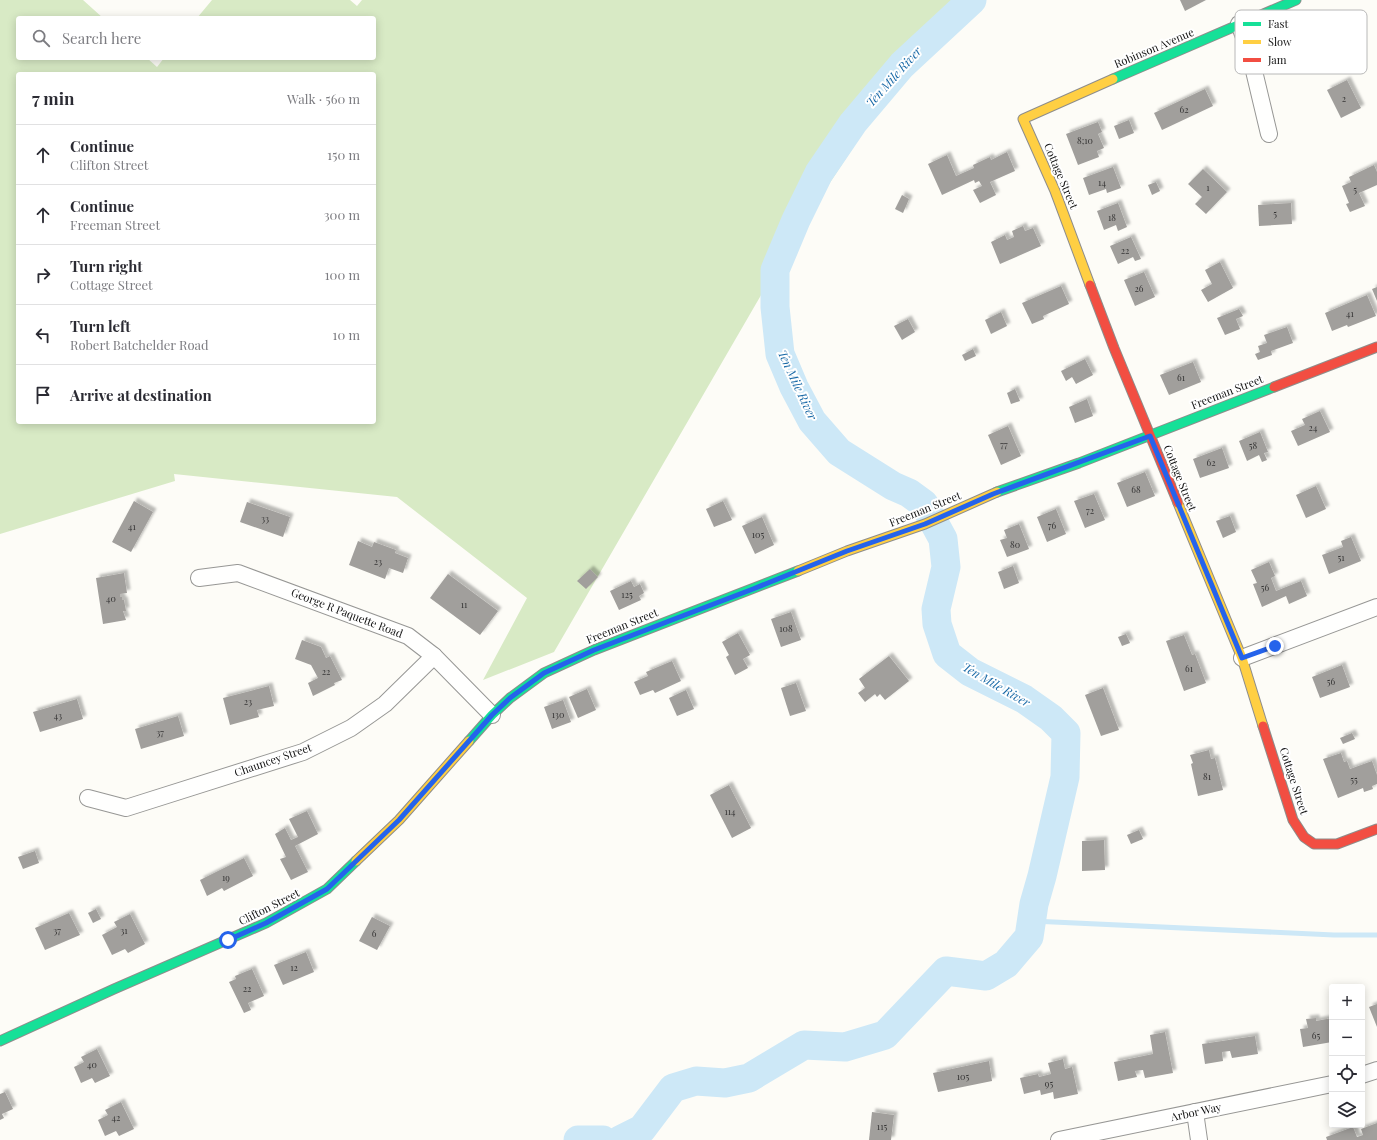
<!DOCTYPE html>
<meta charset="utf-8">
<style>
:root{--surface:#fff;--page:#f7f7f7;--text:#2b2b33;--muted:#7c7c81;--line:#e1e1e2}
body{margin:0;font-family:"Playfair Display",serif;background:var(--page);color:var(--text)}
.controls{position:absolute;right:12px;bottom:12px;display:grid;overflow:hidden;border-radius:4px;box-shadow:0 2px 10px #0003}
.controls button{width:36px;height:36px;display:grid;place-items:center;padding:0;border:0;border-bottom:1px solid var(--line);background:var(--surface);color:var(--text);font:20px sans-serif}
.stop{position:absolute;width:12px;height:12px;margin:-9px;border:3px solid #2563eb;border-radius:50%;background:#fff}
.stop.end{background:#2563eb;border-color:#fff;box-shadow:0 1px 4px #0008}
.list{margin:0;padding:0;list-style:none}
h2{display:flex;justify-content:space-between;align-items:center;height:52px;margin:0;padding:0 16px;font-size:17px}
h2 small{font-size:13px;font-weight:400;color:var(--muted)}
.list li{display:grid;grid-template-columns:26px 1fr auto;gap:12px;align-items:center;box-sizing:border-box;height:60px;padding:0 16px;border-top:1px solid var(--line)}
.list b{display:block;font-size:15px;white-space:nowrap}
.list p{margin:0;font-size:13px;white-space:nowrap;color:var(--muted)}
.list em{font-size:13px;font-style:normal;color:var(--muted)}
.icon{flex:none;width:22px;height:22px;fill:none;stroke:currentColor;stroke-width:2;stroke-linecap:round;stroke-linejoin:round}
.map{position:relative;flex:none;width:1377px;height:1140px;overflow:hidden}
.search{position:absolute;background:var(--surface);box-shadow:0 2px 10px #0003;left:16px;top:16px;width:360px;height:44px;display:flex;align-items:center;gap:10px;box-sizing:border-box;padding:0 14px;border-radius:4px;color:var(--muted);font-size:15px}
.panel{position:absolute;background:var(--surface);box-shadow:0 2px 10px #0003;left:16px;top:72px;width:360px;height:352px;border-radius:4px}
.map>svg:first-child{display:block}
.forest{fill:#d8eac5;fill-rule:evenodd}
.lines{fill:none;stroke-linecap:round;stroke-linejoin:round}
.stream{stroke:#cde8f7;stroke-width:5}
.river{stroke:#cde8f7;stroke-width:29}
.building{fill:#a19f9c;filter:url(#shadow)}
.street-casing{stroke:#979795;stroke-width:18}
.fast-casing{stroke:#8e8d8b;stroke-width:11}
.slow-casing{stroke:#8e8d8b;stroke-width:11}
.jam-casing{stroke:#8e8d8b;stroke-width:11}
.street{stroke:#fffffe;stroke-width:16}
.fast{stroke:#16e098;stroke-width:9}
.slow{stroke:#ffcf43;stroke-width:9}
.jam{stroke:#f24e42;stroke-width:9}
.route{stroke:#2563eb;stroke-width:5}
.labels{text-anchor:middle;stroke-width:4;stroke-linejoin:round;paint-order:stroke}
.number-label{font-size:9px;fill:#353434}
.street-label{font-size:11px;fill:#111;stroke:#fff}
.water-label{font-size:12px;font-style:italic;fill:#1768a6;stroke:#fff}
.key{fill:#fff;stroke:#b8b8b8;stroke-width:1}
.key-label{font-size:11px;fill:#111}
</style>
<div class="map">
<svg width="1377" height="1140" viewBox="0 0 1377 1140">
<defs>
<filter id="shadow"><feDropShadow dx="3.5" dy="-3.5" stdDeviation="1" flood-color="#0004"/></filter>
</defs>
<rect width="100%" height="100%" fill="#fdfcf7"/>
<path class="forest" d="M0,0h83l20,18h-85v40h129l10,9 7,-9h210v-40h-177l15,-18h138l7,6 5,-6h594l-8,8 -33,46 -115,174 -246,424 -71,28 44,-82 -130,-101 -223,-23 1,7 -175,53zM18,74h356v348h-356z"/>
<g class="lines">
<polyline class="stream" points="1032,921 1334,935 1377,935"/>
<g class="river">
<polyline points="578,1140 603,1140"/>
<polyline points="620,1140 642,1129 673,1088 696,1081 725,1083 749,1078 804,1045 845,1047 885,1035 946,971 986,976 1006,964 1029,937 1034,904 1042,876 1065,777 1066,733 1051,718 1024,699 970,672 947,654 937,624 936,609 946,567 943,539 924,504 909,493 893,486 839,452 812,421 794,387 780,354 775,307 775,270 796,220 819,173 853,123 902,65 972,0"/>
</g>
</g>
<g class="building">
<polygon points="1180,0 1206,0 1185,11"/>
<polygon points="1347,80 1361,108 1341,118 1327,90"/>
<polygon points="1205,89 1213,106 1162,130 1154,113"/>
<polygon points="1129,120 1134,133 1119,139 1114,126"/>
<polygon points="1098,122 1102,132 1098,134 1104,148 1097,151 1099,157 1078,165 1066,134"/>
<polygon points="1007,152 1015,171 990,182 996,195 980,203 973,190 982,186 979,181 975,183 974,180 942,195 928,164 947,155 956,176 974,168 973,165 990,157 991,160"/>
<polygon points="1374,165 1377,172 1377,185 1359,193 1365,206 1350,212 1346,204 1349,203 1342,186 1351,182 1349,177"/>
<polygon points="1113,167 1121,188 1107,193 1106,189 1089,195 1083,178"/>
<polygon points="1203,169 1227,192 1206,214 1195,204 1202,197 1188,184"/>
<polygon points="1156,182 1160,191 1152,195 1148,185"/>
<polygon points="902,195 909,199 903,213 895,209"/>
<polygon points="1118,203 1127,227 1118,231 1116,225 1104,230 1097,211"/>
<polygon points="1291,203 1292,224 1259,226 1258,205"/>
<polygon points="1023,226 1025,231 1033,228 1041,246 1000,264 991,242 1005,235 1007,240 1014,237 1012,231"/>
<polygon points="1131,237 1141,259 1135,261 1133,257 1118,264 1110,246"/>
<polygon points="1220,262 1233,288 1208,302 1201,290 1212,284 1205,270"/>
<polygon points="1144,272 1155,297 1135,306 1124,280"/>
<polygon points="1061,286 1069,304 1043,316 1044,319 1032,324 1022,303"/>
<polygon points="1377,287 1377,301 1372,289"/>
<polygon points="1367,295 1376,316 1348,327 1347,325 1332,331 1325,313"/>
<polygon points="1239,309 1243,316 1236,319 1240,329 1225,335 1217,318"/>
<polygon points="1001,312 1007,326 991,334 985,320"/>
<polygon points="908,319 915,332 902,340 894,326"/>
<polygon points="1287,327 1293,343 1271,351 1272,355 1258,360 1255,354 1260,352 1258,346 1267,343 1264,335"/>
<polygon points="973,349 976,356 965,361 962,355"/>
<polygon points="1085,359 1093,375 1076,384 1072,377 1066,381 1061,371"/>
<polygon points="1193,362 1201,382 1169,395 1160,375"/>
<polygon points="1015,389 1020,401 1011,404 1007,393"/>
<polygon points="1087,399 1093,416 1075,423 1069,407"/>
<polygon points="1320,411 1330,432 1298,446 1291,431 1305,425 1302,419"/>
<polygon points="1008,426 1021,456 1001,465 988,435"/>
<polygon points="1260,432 1268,452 1264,453 1267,460 1262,462 1259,455 1247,461 1239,441"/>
<polygon points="1222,448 1229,468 1200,478 1193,459"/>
<polygon points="1145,472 1155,496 1127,507 1117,483"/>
<polygon points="1316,486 1326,509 1306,518 1296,495"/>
<polygon points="1094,494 1105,520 1085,528 1074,501"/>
<polygon points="134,501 153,512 131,552 112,542"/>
<polygon points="723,501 732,520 714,527 706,509"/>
<polygon points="247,502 290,517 283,537 240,522"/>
<polygon points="1056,509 1066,534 1047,542 1037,517"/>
<polygon points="1230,516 1236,532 1223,538 1216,521"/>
<polygon points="762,517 774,545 755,554 742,526"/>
<polygon points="1019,524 1029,549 1007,557 1000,540 1007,538 1004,530"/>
<polygon points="1351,537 1361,561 1329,574 1322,555 1343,547 1341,541"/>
<polygon points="358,541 372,547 374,542 396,550 395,553 408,558 403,573 389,568 385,579 349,565"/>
<polygon points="1269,562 1275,576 1271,578 1276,591 1301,581 1307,596 1289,604 1286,596 1262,607 1253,584 1257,583 1251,570"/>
<polygon points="1013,566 1019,583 1004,589 998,572"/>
<polygon points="590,569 598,577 586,589 577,581"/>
<polygon points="124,573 127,593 120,594 120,597 122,597 122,600 124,600 126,611 123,611 126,620 103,624 96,578"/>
<polygon points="448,574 498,611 480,635 430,598"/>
<polygon points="631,581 634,587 640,584 644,593 639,596 641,600 619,610 610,591"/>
<polygon points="791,612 801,640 781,647 771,619"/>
<polygon points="738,633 750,655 743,659 748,668 735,675 726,657 729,655 722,642"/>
<polygon points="1126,634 1130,643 1122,646 1118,637"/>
<polygon points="1184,635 1192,655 1195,654 1206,683 1184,691 1166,641"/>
<polygon points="302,640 321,647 326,658 330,656 342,680 334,683 335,685 313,696 308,683 318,678 311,665 295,659"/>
<polygon points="889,656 909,681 885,700 880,694 877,697 875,694 865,702 858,693 865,688 859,679"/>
<polygon points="672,661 681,681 655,693 653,690 640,695 634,682 648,676 646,672"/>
<polygon points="1342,665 1350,687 1320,698 1312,677"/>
<polygon points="796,683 806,711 790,716 781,688"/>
<polygon points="269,686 274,706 257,710 259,717 230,725 223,698"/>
<polygon points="1103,688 1119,730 1101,736 1085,695"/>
<polygon points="587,689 596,710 578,718 569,697"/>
<polygon points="686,690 694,709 677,716 669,698"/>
<polygon points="77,699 83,719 40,732 33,712"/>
<polygon points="563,700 571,722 552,729 544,707"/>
<polygon points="178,716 184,736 141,749 135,729"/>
<polygon points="1352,733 1355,739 1343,744 1340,738"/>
<polygon points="1209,750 1211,759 1215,758 1223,790 1198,796 1191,764 1193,763 1190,755"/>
<polygon points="1341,753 1344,762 1347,761 1350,769 1372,761 1377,775 1377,784 1372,786 1373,789 1364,792 1363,788 1338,798 1323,759"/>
<polygon points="729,785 751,828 732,838 710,795"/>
<polygon points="307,811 318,834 295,846 308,872 291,880 280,859 286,857 275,834 285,828 291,840 298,837 289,819"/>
<polygon points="1139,830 1143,839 1131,844 1127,835"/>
<polygon points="1104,840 1105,870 1082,871 1082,841"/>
<polygon points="35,851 39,863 23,869 18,857"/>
<polygon points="244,858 253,876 224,891 222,888 207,896 200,880"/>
<polygon points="96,909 101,919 93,923 88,913"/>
<polygon points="69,913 80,935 45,950 35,928"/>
<polygon points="130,914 145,944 128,953 125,949 112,955 102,935 117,927 114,922"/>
<polygon points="372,917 390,926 377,950 359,941"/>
<polygon points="306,952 314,972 283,985 274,965"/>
<polygon points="252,969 264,996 248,1003 251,1010 244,1013 229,982 236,979 235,976"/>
<polygon points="1377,1004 1377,1027 1369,1007"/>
<polygon points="1316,1018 1316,1021 1332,1018 1332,1042 1303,1047 1300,1029 1308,1028 1306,1019"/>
<polygon points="1165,1032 1173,1073 1145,1078 1143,1070 1135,1071 1137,1077 1118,1081 1114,1062 1153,1054 1150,1035"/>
<polygon points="1255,1036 1258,1054 1232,1058 1230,1051 1222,1052 1223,1061 1205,1064 1202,1044"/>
<polygon points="97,1049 110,1076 95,1083 92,1078 81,1083 74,1067 84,1062 81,1057"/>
<polygon points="1063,1059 1065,1069 1072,1067 1078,1094 1054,1099 1053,1092 1041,1095 1040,1090 1024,1094 1020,1078 1038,1074 1039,1077 1051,1074 1048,1063"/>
<polygon points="989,1061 992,1081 938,1092 933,1073"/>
<polygon points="5,1092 13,1109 2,1114 4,1118 0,1120 0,1094"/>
<polygon points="121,1102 134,1129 119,1136 116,1131 105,1136 98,1120 108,1115 105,1110"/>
<polygon points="872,1112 894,1115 891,1140 869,1140"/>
<polygon points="1377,1123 1377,1140 1327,1140 1326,1137 1353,1127 1357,1137 1363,1135 1361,1129"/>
</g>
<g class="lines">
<defs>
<g id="street">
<polyline points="1239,24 1249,50 1269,134"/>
<polyline points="199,578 238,573 408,636 434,656 492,715"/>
<polyline points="1242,658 1377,607"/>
<polyline points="88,798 126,808 303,752 351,728 385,704 434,656"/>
<polyline points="1362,1075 1377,1070"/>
<polyline points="1195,1112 1199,1140"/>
<polyline points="1059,1140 1332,1084"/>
</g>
<g id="fast">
<polyline points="1113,79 1296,0"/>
<polyline points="997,492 1079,463 1274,387"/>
<polyline points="469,741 492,715 510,698 544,673 594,650 798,571"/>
<polyline points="0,1041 114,989 266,923 327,889 356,861"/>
</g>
<g id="slow">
<polyline points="1090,285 1055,191 1023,119 1113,79"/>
<polyline points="1178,503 1242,658 1263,726"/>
<polyline points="798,571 847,551 925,524 997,492"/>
<polyline points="356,861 399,820 469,741"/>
</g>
<g id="jam">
<polyline points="1090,285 1114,348 1178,503"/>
<polyline points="1274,387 1377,347"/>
<polyline points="1263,726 1293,820 1304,837 1314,844 1337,844 1377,829"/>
</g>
</defs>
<use href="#street" class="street-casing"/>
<use href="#fast" class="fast-casing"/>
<use href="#slow" class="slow-casing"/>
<use href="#jam" class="jam-casing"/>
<use href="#street" class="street"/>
<use href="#fast" class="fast"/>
<use href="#slow" class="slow"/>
<use href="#jam" class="jam"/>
</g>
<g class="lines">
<polyline class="route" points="228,940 266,923 327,889 399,820 492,715 510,698 544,673 594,650 677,618 753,589 847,551 925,524 993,494 1150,436 1242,658 1275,646"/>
</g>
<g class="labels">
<g class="number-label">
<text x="1344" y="102">2</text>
<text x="1184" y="113">62</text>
<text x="1085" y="144">8;10</text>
<text x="1102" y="186">14</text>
<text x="1208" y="191">1</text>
<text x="1355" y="193">5</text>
<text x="1275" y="217">5</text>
<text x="1112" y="221">18</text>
<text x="1125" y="254">22</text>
<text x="1139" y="292">26</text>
<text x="1350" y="317">41</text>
<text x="1181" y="381">61</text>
<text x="1313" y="431">24</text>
<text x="1004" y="448">77</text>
<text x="1253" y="449">58</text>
<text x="1211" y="466">62</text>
<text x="1136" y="493">68</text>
<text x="1090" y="514">72</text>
<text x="265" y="522">33</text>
<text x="1052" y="529">76</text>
<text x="132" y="530">41</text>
<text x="758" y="538">105</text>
<text x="1015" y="548">80</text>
<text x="1341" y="561">51</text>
<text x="378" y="565">23</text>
<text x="1265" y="591">56</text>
<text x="627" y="598">125</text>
<text x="111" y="602">40</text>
<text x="464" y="608">11</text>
<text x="786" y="632">108</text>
<text x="1189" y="672">61</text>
<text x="326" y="675">22</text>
<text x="1331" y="685">56</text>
<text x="248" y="705">23</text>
<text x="558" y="718">130</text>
<text x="58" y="719">43</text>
<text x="160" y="736">37</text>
<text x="1207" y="780">81</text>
<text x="1354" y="783">55</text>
<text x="730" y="815">114</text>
<text x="226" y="881">19</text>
<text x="57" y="934">37</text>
<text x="124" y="934">31</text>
<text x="374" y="937">6</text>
<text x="294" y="971">12</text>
<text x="247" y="992">22</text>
<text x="1316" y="1039">65</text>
<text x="92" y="1068">40</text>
<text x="963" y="1080">105</text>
<text x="1049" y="1087">95</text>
<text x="116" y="1121">42</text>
<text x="882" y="1130">115</text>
</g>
<g class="street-label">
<text transform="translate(1154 48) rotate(-23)" y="4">Robinson Avenue</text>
<text transform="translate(1061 176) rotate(67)" y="4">Cottage Street</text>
<text transform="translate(1227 392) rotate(-21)" y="4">Freeman Street</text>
<text transform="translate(1180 478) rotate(68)" y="4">Cottage Street</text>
<text transform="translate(925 509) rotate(-22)" y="4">Freeman Street</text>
<text transform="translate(347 613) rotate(21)" y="4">George R Paquette Road</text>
<text transform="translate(622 626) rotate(-22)" y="4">Freeman Street</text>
<text transform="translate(273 760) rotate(-19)" y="4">Chauncey Street</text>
<text transform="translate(1294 781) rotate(72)" y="4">Cottage Street</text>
<text transform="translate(269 907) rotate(-27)" y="4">Clifton Street</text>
<text transform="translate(1196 1112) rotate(-12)" y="4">Arbor Way</text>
</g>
<g class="water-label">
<text transform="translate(894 77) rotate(-48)" y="4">Ten Mile River</text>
<text transform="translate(797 385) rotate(65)" y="4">Ten Mile River</text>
<text transform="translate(996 685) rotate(30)" y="4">Ten Mile River</text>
</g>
</g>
<rect x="1235" y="10" width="132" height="64" rx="6" class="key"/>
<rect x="1243" y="22" width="18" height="4" fill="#16e098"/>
<rect x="1243" y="40" width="18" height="4" fill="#ffcf43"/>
<rect x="1243" y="58" width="18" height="4" fill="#f24e42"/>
<g class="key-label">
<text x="1268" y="28">Fast</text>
<text x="1268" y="46">Slow</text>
<text x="1268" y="64">Jam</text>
</g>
</svg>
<div class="controls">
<button>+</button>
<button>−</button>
<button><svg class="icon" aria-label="locate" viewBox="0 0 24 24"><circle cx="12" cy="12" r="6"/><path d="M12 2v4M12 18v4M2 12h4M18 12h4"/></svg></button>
<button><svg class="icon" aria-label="layers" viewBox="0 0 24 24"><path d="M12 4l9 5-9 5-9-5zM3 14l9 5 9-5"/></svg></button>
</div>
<div class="stop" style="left:228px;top:940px"></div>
<div class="stop end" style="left:1275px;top:646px"></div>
<div class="search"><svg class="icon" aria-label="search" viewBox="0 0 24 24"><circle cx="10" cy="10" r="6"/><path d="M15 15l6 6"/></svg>Search here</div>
<section class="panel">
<h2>7 min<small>Walk · 560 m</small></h2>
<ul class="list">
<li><svg class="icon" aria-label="ahead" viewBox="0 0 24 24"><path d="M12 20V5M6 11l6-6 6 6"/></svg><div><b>Continue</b><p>Clifton Street</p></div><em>150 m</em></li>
<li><svg class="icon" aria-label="ahead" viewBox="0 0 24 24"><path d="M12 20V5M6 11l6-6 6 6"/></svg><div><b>Continue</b><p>Freeman Street</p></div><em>300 m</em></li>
<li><svg class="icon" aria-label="right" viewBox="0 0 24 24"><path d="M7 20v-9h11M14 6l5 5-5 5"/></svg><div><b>Turn right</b><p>Cottage Street</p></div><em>100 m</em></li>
<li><svg class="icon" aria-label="left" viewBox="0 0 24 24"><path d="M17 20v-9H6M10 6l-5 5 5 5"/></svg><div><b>Turn left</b><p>Robert Batchelder Road</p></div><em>10 m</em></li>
<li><svg class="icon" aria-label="arrive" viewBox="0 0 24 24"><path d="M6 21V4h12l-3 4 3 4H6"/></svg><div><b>Arrive at destination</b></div></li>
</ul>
</section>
</div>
